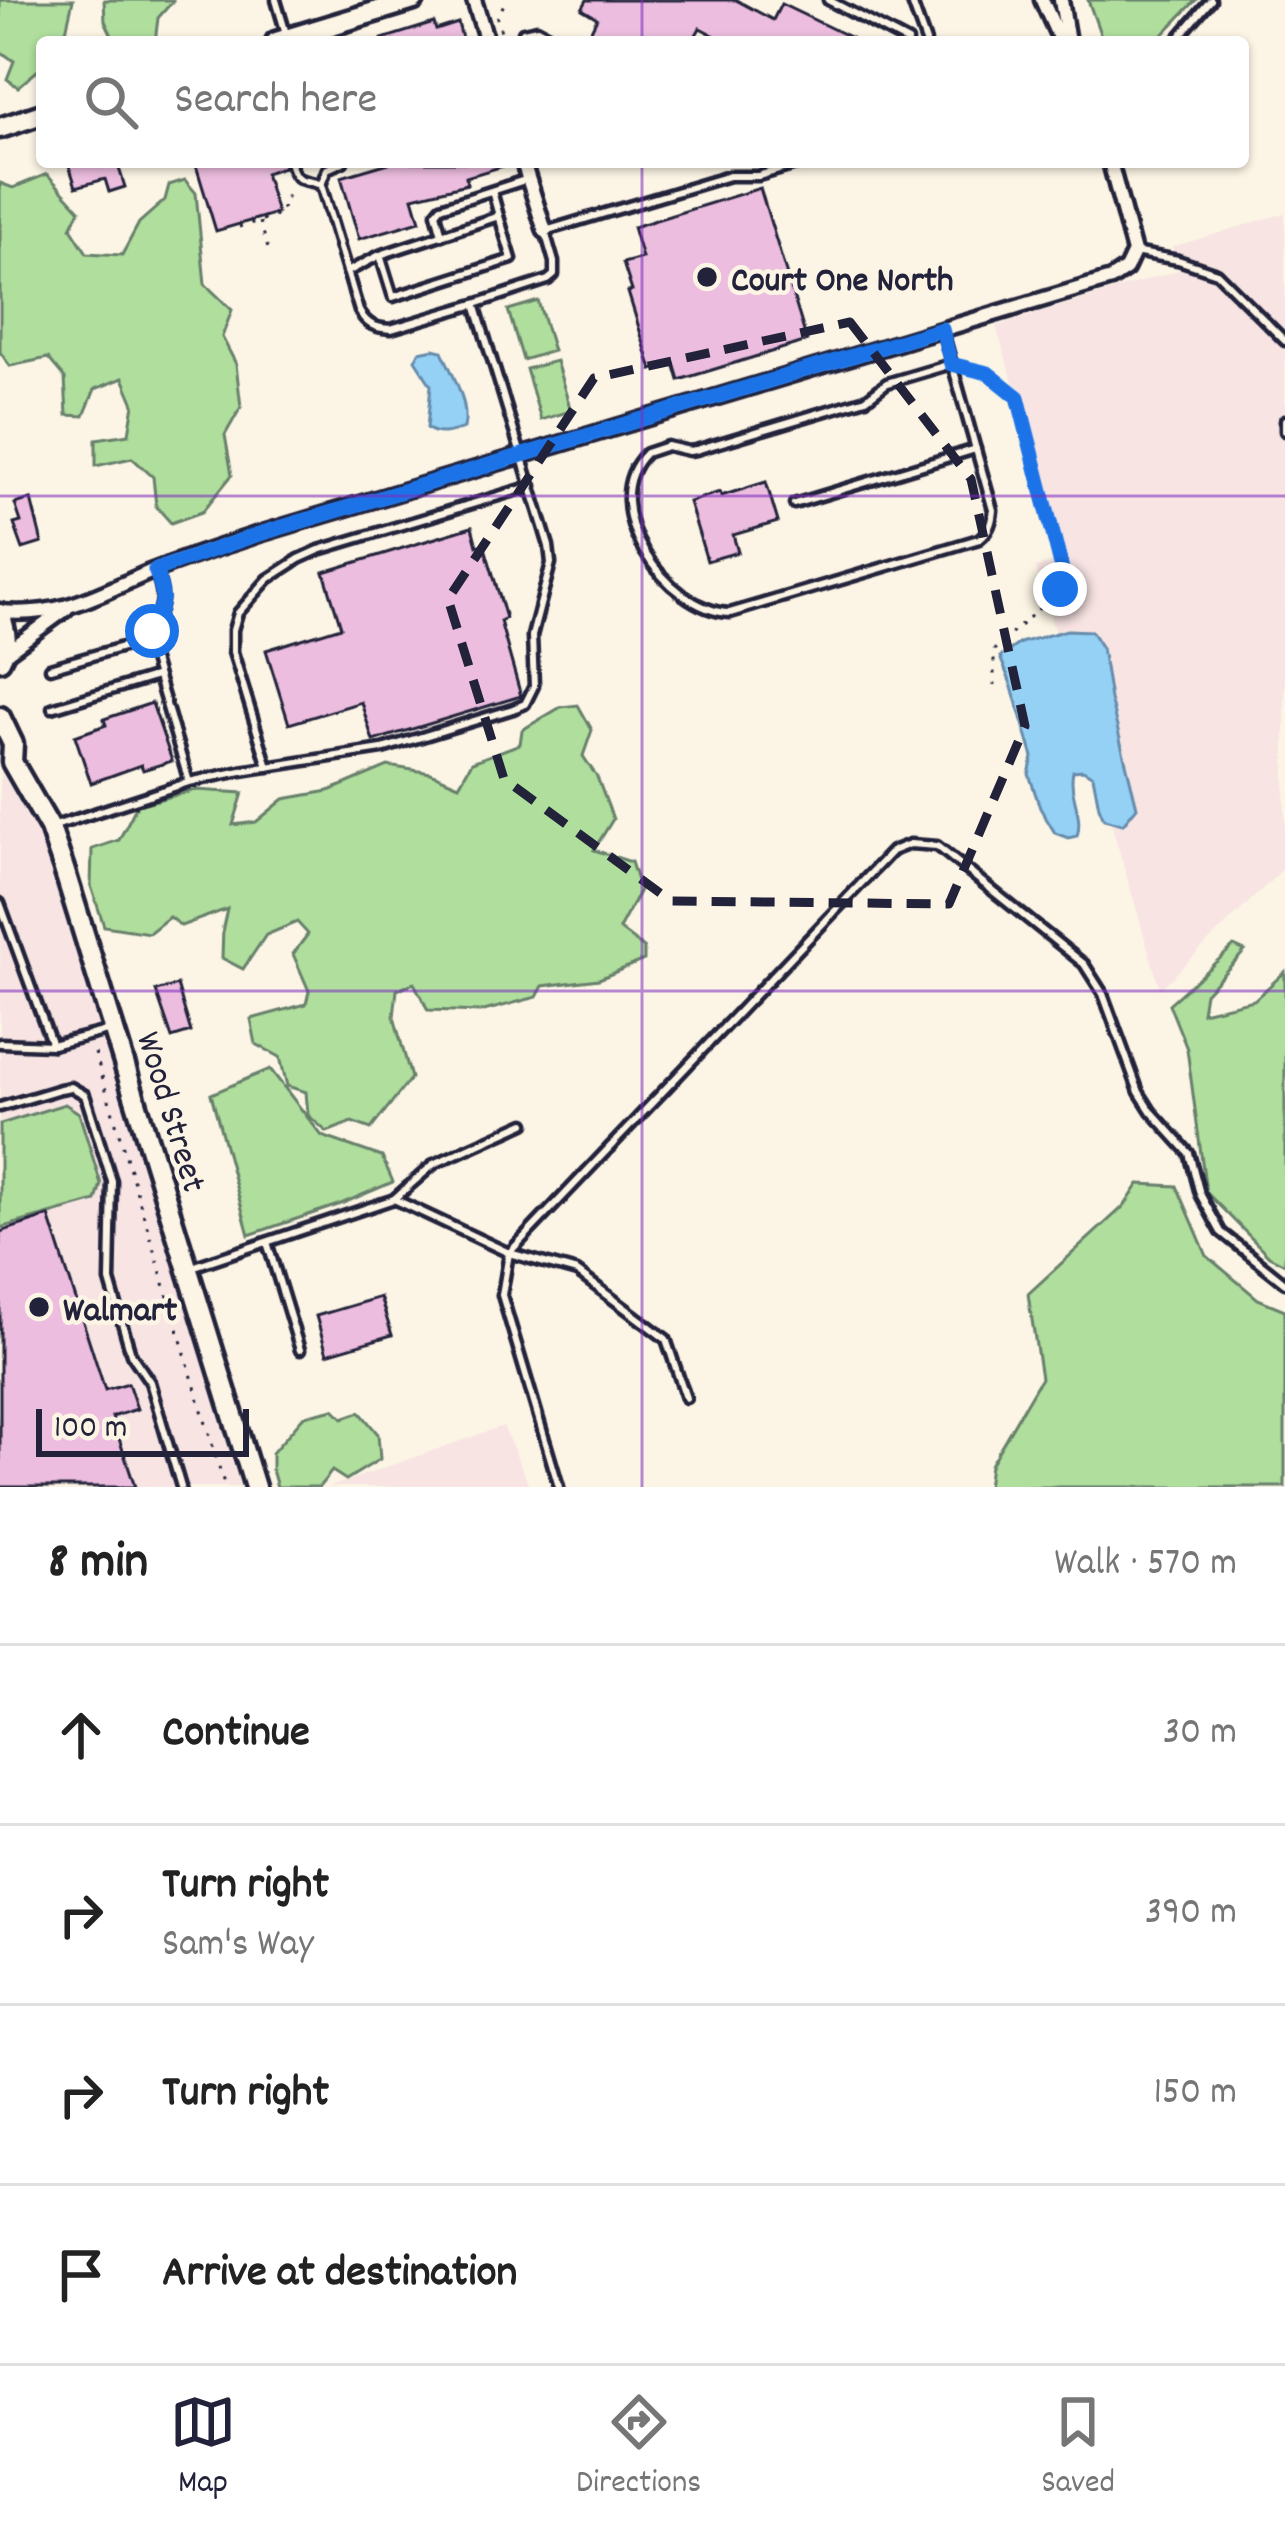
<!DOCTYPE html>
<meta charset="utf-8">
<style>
:root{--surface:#fff;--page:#f6f6f6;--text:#222;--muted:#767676;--line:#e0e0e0;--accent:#22223b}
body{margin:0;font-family:Dekko,sans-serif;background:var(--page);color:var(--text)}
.scale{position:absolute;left:36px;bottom:30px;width:213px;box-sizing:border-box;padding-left:12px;border:6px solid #22223b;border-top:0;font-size:33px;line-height:42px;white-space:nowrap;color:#22223b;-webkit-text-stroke:9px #fcf5e5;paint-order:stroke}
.stop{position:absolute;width:36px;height:36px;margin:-27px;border:9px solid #1a73e8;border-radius:50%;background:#fff}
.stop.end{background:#1a73e8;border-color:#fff;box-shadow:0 3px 12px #0008}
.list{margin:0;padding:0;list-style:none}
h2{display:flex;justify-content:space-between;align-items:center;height:156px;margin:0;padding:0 48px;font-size:51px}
h2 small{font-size:39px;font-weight:400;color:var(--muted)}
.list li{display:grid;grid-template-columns:78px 1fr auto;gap:36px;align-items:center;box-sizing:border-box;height:180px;padding:0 48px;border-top:3px solid var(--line)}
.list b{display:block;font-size:45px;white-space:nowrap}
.list p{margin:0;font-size:39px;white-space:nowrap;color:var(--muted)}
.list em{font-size:39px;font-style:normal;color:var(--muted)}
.icon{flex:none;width:66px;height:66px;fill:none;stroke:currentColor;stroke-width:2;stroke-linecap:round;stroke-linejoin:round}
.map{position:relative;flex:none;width:1285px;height:1487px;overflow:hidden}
.search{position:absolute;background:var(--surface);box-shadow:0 3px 9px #0004;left:36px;right:36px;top:36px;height:132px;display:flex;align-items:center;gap:30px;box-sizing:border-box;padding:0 42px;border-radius:12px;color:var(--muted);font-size:45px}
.sheet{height:876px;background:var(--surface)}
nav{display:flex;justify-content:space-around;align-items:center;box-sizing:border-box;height:168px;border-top:3px solid var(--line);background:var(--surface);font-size:33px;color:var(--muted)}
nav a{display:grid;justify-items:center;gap:6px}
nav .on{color:var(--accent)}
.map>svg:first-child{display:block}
.built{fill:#f7e4e3}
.green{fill:#afde9d;stroke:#68806c;stroke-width:3}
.water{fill:#94d1f5;stroke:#668bab;stroke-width:3}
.building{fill:#ecbdde;stroke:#22223b;stroke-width:3}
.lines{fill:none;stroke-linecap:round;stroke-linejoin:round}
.lane-casing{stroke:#22223b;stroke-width:15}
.street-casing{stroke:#22223b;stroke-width:21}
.secondary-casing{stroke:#22223b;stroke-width:27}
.path{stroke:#22223b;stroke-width:3;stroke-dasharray:3 9;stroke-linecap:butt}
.lane{stroke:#fcf5e5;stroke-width:6}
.street{stroke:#fcf5e5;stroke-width:12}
.secondary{stroke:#fcf5e5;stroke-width:18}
.route{stroke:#1a73e8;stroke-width:15}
.marked{fill:none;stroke:#22223b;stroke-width:9;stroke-dasharray:24 15;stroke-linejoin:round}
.grid{fill:none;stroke:#7b2cbf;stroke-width:3;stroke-opacity:0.55}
.poi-dot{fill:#22223b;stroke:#fcf5e5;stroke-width:4.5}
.labels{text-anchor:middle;stroke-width:9;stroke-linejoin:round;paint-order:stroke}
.poi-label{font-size:36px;font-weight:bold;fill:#22223b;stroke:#fcf5e5;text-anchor:start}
.street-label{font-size:36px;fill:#22223b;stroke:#fcf5e5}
</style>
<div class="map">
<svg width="1285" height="1487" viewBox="0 0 1285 1487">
<rect width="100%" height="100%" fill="#fcf5e5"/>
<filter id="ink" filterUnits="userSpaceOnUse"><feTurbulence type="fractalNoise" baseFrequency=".00833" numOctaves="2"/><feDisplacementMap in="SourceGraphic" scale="24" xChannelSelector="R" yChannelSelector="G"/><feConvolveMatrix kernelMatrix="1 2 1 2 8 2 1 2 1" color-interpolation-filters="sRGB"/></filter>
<g filter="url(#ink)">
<g class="built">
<polygon points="1285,213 1285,867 1160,989 1036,568 1067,558 996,326 1179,270 1172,247"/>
<polygon points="0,772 46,840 240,1487 0,1487"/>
<polygon points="503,1426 530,1487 330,1487"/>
</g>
<g class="green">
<polygon points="0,0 73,0 66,31 74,42 42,42 42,67 18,87 7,79 14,61 0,51"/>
<polygon points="104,0 173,0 173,1 158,18 155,42 115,42 105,21"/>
<polygon points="1088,0 1196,0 1156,42 1103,42"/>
<polygon points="47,174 80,210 71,228 87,253 122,255 139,223 165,200 169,185 185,180 196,193 205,284 232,310 222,337 236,364 241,407 225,435 232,475 202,512 171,523 156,506 153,477 132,458 96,466 96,439 129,434 134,404 123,378 95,389 84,416 67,415 65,378 48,358 10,366 0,352 0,183 13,188"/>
<polygon points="538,301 553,351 523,360 508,310"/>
<polygon points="556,361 571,411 541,420 526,369"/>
<polygon points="578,705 592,730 583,756 597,777 613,819 594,850 631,862 640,890 619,929 644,948 644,960 599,979 543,986 537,997 480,1012 428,1010 414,983 397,990 394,1017 411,1078 371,1129 352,1122 327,1132 308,1115 306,1092 287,1086 280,1057 256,1044 251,1019 306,1004 309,991 293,954 308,934 297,922 266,935 243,969 222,958 223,927 227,909 181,926 169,917 149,933 104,926 91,886 92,849 119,840 137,805 196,790 243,793 233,825 256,822 284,799 329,791 388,766 431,773 459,785 472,762 520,744 522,730 561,707"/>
<polygon points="1234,946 1245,951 1205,993 1202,1012 1254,1000 1285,972 1285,1264 1269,1256 1206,1192 1187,1049 1169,1004"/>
<polygon points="270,1069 322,1136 382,1157 393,1182 341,1204 249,1235 211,1094"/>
<polygon points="65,1104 79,1113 101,1184 96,1201 0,1228 0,1124"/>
<polygon points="1139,1184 1177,1186 1207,1256 1258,1299 1285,1310 1285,1487 987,1487 990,1465 1041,1378 1028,1294 1125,1205"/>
<polygon points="334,1409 343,1418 360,1412 378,1434 380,1459 346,1480 332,1471 319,1487 277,1487 272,1470 272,1453 304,1416"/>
</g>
<g class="water">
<path d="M434,349l8,2c10,23 28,52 22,77 -13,4 -26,9 -37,0l4,-43 -16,-25 4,-8z"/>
<path d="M1067,630l24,1 11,17 8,51 27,108 -14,17 -19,-5 -5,-12 -6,-31 -10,-6 -10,1c-5,22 11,43 4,65l-9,2 -13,-5 -15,-25 -11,-34 4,-17 -22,-73 -11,-27 20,-14z"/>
</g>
<g class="building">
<polygon points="587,0 736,0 773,20 781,4 860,42 727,42 700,28 692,42 610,42 590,32 597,18 582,9"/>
<polygon points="434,23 436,30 458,23 463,42 382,42 382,39"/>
<polygon points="68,162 117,162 125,187 109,192 105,179 76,187"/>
<polygon points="195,162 283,162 284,167 265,173 277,213 216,231"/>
<polygon points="392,162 507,162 507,165 466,177 467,184 413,197 420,221 359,239 341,177"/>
<polygon points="760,188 807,341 679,380 674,363 652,370 628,292 632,291 623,263 642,258 633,227"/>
<polygon points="766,482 778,522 733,535 738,552 707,561 689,502 720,492 721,496"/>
<polygon points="31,499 42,543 23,549 14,524 21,522 15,504"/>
<polygon points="472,527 477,546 484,544 506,618 500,621 521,696 373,741 361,702 289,724 266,650 341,627 324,572"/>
<polygon points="152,703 172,761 143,770 141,765 91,783 75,736 106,725 104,719"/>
<polygon points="177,985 191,1032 172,1038 156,991"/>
<polygon points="49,1216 105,1390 128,1383 137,1409 112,1417 135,1487 0,1487 0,1232"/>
<polygon points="380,1297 392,1335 327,1354 316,1316"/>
</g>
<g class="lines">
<defs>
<g id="lane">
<polyline points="276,0 287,37"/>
<polyline points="828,0 908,42"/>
<polyline points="911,0 926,42"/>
<polyline points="522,42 523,32 537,29 561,42"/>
<polyline points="1175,42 1211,0"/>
<path d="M290,162c7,24 12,15 31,23"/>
<polyline points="492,191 499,216"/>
<polyline points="442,235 436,213 441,207 528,179"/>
<polyline points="1134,252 1178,260 1217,273 1285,341"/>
<polyline points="347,272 380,255 499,216 512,259 393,297 380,255"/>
<polyline points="475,304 548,280 554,275 554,262 545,231 729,176 758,176 806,162"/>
<path d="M943,332l50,178c-1,13 -4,21 -14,29l-249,74c-63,-2 -137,-107 -84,-160l21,-7 22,5 7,-1 170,-51 21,-16 64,-19"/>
<polyline points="1285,420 1285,431"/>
<polyline points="794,504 976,449"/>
<polyline points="50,668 150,639"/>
<polyline points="52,708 157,676"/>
<polyline points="268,767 233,652 233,630 238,613 268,579 299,559 319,550 532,486"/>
<path d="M189,782l52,-11 141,-22 131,-40 12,-5 9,-18 -2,-50 19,-73 -2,-17 -74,-242 -84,25c-16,-1 -24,-4 -32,-18l-38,-126 6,-16 16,-7"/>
<path d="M55,826l134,-44 -39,-132c0,-39 23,-36 5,-80"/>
<polyline points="0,903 52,1045"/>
<polyline points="0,1043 52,1045 111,1030"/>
<polyline points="0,1107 60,1089 71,1087 85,1095 112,1181 110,1281 131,1354 150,1382 181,1487"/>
<polyline points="394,1199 509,1253 502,1295 559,1487"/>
<polyline points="267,1242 300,1350"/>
<polyline points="192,1267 394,1199 434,1164 525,1123"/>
<polyline points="686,1398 666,1339 577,1272 509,1253 892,851 910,844 937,846 1084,964 1103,994 1139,1092 1151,1111 1189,1153 1200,1194 1221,1232 1285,1283"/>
</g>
<g id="street">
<polyline points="474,0 487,42"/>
<polyline points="1042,0 1061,42"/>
<polyline points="1061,0 1068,42"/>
<polyline points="523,162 545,231"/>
<path d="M0,612c64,5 94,-16 150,-40 35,-14 71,-25 106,-37l855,-256 15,-10 8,-17 -24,-90"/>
<polyline points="3,655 66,609"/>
</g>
<g id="secondary">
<polyline points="276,42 414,0"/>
<polyline points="0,128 42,114"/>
<path d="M0,614c6,17 9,30 0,46"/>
<polyline points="0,717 13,744 12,762 50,828 64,869 255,1487"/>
</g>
</defs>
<use href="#lane" class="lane-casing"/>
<use href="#street" class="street-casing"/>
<use href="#secondary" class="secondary-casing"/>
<g class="path">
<polyline points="504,42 497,18 506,0"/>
<polyline points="260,222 269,252"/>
<polyline points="239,227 279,215 291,188"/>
<polyline points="964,368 988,373 1018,397 1062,569 1060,589 994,650 994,685"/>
<polyline points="95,1053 225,1487"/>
</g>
<use href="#lane" class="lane"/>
<use href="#street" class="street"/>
<use href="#secondary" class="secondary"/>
</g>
</g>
<g class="lines" filter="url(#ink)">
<path class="route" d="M152,631c11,-27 15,-33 3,-61l101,-35 686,-206 9,35 37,9 30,24 44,172 -2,20"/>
</g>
<path class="marked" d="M850,322l121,157 54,247 -76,178 -278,-3 -167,-122 -56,-180 146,-221z"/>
<path class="grid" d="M642,0v42M642,162v1325M0,496h1285M0,991h1285"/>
<g class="poi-dot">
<circle cx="707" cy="277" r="12"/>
<circle cx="39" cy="1307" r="12"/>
</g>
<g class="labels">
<g class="poi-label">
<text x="731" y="290">Court One North</text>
<text x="63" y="1320">Walmart</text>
</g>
<g class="street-label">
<text transform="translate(174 1111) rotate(73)" y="13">Wood Street</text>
</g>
</g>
</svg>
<div class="scale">100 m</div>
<div class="stop" style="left:152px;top:631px"></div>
<div class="stop end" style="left:1060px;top:589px"></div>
<div class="search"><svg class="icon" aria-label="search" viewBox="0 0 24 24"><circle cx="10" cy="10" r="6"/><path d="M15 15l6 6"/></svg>Search here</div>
</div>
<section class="sheet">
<h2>8 min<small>Walk · 570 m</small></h2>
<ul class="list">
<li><svg class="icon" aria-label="ahead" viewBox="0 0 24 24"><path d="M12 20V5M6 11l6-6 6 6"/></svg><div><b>Continue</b></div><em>30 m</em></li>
<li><svg class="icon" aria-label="right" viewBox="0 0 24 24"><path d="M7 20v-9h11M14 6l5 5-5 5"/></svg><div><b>Turn right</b><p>Sam's Way</p></div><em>390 m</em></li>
<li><svg class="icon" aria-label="right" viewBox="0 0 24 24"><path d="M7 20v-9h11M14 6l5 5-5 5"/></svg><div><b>Turn right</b></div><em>150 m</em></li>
<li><svg class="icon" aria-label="arrive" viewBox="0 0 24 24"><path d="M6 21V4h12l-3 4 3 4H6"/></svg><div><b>Arrive at destination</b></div></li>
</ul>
</section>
<nav>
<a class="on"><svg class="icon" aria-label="map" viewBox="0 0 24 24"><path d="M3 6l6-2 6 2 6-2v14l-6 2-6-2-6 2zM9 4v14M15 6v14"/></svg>Map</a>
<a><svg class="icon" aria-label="directions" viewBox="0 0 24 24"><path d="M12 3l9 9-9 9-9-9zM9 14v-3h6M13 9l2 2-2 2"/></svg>Directions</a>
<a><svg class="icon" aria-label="saved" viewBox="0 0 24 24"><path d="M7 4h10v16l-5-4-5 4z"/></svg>Saved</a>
</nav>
